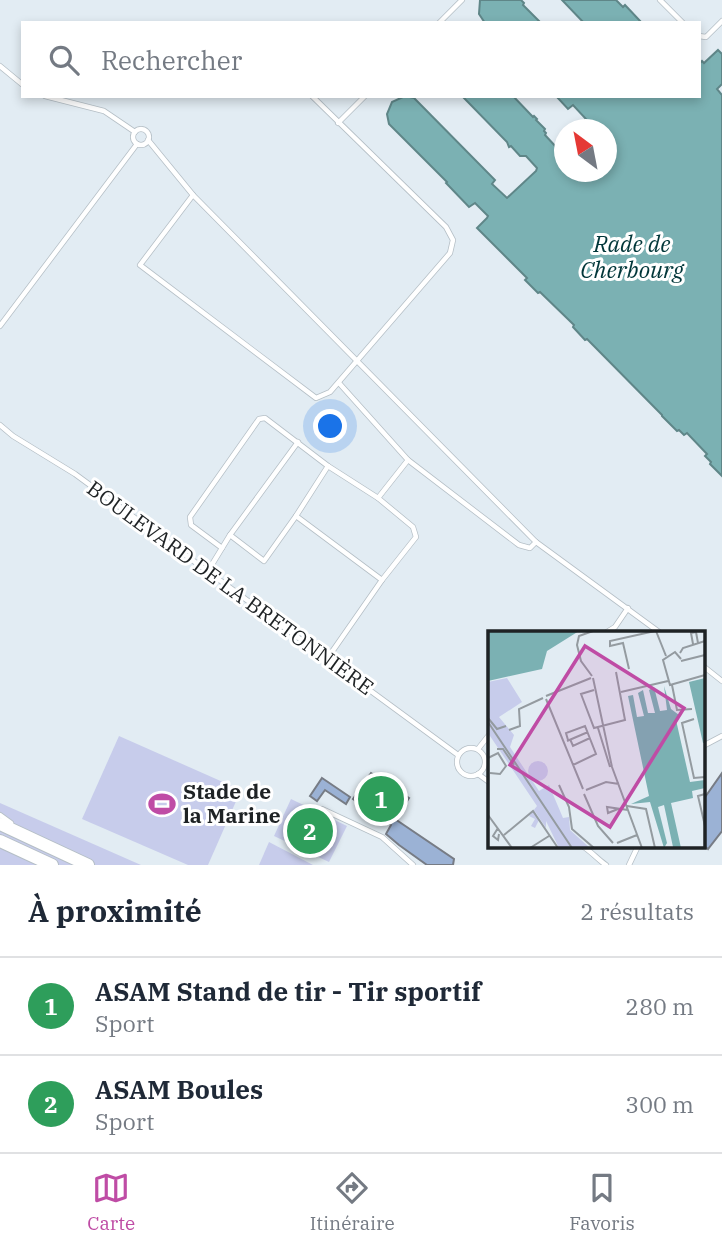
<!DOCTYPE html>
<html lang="fr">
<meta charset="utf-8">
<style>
:root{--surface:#fff;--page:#f2f2f3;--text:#1f2937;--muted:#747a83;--line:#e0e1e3;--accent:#bf4ca5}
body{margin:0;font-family:"IBM Plex Serif",serif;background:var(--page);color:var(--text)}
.compass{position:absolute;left:554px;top:119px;width:63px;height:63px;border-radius:50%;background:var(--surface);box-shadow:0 4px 10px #0003;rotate:328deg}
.you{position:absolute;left:331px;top:427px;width:24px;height:24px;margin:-18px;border:5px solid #fff;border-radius:50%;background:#1a73e8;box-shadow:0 0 0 10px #1a73e833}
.badge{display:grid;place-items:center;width:46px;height:46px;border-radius:50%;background:var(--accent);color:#fff;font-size:23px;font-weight:700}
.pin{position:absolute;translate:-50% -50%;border:4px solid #fff;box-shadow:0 2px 7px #0006}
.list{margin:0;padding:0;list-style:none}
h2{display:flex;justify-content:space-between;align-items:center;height:91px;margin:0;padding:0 28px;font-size:30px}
h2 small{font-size:23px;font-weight:400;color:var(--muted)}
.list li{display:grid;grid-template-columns:46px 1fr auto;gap:21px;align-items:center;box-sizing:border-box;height:98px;padding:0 28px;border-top:2px solid var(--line)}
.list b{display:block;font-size:26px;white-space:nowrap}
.list p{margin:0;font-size:23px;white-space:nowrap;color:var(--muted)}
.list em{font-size:23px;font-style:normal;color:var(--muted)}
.icon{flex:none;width:38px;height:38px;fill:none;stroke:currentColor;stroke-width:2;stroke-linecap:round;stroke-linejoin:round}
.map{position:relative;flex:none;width:722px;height:865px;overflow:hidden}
.search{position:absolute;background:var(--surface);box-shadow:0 4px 10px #0003;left:21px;right:21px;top:21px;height:77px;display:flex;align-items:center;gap:18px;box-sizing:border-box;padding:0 24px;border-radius:0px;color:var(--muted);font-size:26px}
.sheet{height:287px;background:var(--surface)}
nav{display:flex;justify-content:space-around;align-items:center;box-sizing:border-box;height:98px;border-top:2px solid var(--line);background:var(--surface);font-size:19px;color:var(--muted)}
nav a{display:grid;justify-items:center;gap:4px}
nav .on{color:var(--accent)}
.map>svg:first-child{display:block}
.green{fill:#c7cceb}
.water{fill:#7bb1b3;stroke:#5f8688;stroke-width:2}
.building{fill:#9bb2d5;stroke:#777c85;stroke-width:2}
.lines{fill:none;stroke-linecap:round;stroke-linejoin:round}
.service-casing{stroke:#b5bfc6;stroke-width:6}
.primary-casing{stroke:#b5bfc6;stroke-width:14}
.service{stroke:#fff;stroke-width:4.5}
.primary{stroke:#fff;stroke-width:12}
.labels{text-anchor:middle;stroke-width:6;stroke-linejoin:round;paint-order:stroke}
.street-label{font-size:21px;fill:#1e2224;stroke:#fff}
.poi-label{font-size:21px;font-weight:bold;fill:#1e2224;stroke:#fff;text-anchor:start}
.water-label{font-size:23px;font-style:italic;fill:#003639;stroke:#fff}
.inset-road{fill:none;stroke:#949ba0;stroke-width:2}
.view{fill:#bf4ca5;fill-opacity:0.15;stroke:#bf4ca5;stroke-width:3.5}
.inset-edge{fill:none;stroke:#1e2224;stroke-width:3.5}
</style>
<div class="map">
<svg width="722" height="865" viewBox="0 0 722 865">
<rect width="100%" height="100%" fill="#e2ecf3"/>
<g class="green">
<polygon points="119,736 241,790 208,865 188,865 82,819"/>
<polygon points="291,799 347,826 329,862 274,836"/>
<polygon points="0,803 141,865 0,865"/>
<polygon points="269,842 313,865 259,865"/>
</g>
<g class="water">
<polygon points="480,0 521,0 524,3 523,5 541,23 485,23 479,14"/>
<polygon points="562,0 616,0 623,7 625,5 642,23 584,23"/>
<polygon points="718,50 722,54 722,84 717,89 722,95 722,476 710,464 711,462 705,456 707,454 687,433 684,435 679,430 677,431 662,416 662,415 587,339 585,340 573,327 574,325 540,292 538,293 525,280 527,278 477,228 487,218 488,216 475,203 469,207 446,183 447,182 389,124 387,114 392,102 405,96 414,98 495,180 492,184 507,198 536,171 537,168 526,156 520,156 511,146 509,147 507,142 462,96 513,96 533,117 534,116 537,119 536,120 545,129 544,131 546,133 545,135 557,148 564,142 564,172 606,172 606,130 577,129 586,119 573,105 568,109 556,96 699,96 699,64 702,61 704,63"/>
</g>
<g class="building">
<polygon points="371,773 409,798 395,819 454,859 453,865 427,865 399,845 386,834 391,825 353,799"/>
<polygon points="722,773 722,831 708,849 703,845 703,800"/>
<polygon points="322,778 350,797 346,804 325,790 317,801 310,796"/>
</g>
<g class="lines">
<defs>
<g id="service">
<polyline points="660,0 683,23"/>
<polyline points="439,23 462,0"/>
<polyline points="699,36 706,37 722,21"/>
<polyline points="0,66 23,85"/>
<polyline points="45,96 104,111 135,132"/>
<polyline points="338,123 365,96"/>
<circle cx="141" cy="137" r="8"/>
<polyline points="148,140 193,195 536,542 659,632"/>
<polyline points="193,195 140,265 316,398 330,392 450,253 453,240 446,227 312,96"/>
<polyline points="0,326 137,144"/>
<polyline points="339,383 408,460 519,545 530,548 536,542"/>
<polyline points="0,425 13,436 75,474 458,755"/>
<polyline points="378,498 408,460"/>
<polyline points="296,516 382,580"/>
<polyline points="230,535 264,561 296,516 328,466"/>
<polyline points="222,548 191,525 190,517 259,419 265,418 328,466 378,498 413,527 416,537 382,580 327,659"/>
<polyline points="208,571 230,535 298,442"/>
<polyline points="607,632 615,627 628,608"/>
<polyline points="703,666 722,681"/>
<polyline points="703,746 722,736"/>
<circle cx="471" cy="762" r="14"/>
<polyline points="478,749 489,735"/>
<polyline points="478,774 489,782"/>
<polyline points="322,809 382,837 413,865"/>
<polyline points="0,815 11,823"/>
<path d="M582,846c9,5 15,13 24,19"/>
<polyline points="629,865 638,846"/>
</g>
<g id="primary">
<polyline points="0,824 88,865"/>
<polyline points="0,841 52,865"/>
</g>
</defs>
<use href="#service" class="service-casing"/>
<use href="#primary" class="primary-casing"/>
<use href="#service" class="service"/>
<use href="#primary" class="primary"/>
</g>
<defs>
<symbol id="stadium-bare" viewBox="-9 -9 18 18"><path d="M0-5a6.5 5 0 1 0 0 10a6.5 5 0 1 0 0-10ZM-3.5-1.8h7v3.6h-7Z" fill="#bf4ca5" stroke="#fff" stroke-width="2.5" paint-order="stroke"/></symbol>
</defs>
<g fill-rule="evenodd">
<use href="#stadium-bare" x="143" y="785" width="38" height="38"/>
</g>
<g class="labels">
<g class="street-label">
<text transform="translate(230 588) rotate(36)" y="7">BOULEVARD DE LA BRETONNIÈRE</text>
</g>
<g class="poi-label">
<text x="183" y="799">Stade de<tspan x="183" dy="24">la Marine</tspan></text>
</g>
<g class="water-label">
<text x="632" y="252">Rade de<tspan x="632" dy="26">Cherbourg</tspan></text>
</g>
</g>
<g transform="translate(488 631)">
<rect width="217" height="217" fill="#e2ecf3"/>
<path d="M19,47l15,24 -23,15 15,18 -4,12 29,44 10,-6 14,33 6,-1 1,13 20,18h-31l-13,-27v7l-12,-18 5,10 -4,8 -4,-2 4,-7 -6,-3 8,-10 -49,-73v-51zM40 140a10 10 0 1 1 20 0a10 10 0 1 1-20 0Z" fill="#c7cceb"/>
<path d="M0,0h91l-32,20 -5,18 -54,12zM217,47v65h-2l-14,-61zM176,55l7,23 8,6 -3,5 14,62 15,-2v8l-13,3 1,7 -22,5 10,45 -8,-1 -9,-42 -6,2 9,36 -3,5 -14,-46 -19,2 18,-8 -21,-100 5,-1 4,22 7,-1 -6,-23 5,-3 5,23h7l-6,-23 5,-3 6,24 7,-1z" fill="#7bb1b3"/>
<path class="inset-road" d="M168,0l10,25M205,13l-2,-11 5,-1 2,11M192,22l3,-5 22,-7M193,28l-6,-7 -12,8 7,25 35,-10M193,30l24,-6M141,38l-6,-26 -13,3v-5l45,-10M104,45l-11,-15 -4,-16 2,-9 14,-5M105,47l19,89 30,81M184,54l5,25 15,-1M106,59l-13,4 13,34 31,-8 -9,-48M133,61l47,-11M58,65l45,-18M58,68l37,90M0,87l9,11 9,-3M206,88l-12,4 12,55 11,-1M0,91l84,126M110,97l12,39M21,99l11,-4 -1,-17 24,-11M82,108l3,7 17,-8M80,109l-2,-7 19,-7 11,28 -23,11M79,110l21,-9M9,118h6l11,16M0,127l10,-5 8,13 -6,8 -10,-1M71,154l10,22 3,22 22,19M98,159l20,-8 13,2M96,163l14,32 15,17M217,163l-7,2 7,30M139,175l19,3 9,39M130,178l-10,4 -1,-6 21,3M0,184l24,33M10,197l-5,8 5,4 1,-6M16,204l29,-24 25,37M129,212l20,-8M42,217l19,-12"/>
<path class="view" d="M97,15l99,62 -74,119 -100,-62z"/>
<rect width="217" height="217" class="inset-edge"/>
</g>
</svg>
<svg class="compass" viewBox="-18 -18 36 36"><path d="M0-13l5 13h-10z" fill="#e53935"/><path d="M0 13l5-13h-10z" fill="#747a83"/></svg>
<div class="you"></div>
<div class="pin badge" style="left:381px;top:799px;background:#2e9e5b">1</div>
<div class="pin badge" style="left:310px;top:831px;background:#2e9e5b">2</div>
<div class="search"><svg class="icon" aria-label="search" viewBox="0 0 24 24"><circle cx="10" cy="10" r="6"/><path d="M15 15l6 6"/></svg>Rechercher</div>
</div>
<section class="sheet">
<h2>À proximité<small>2 résultats</small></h2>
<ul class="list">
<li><span class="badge" style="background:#2e9e5b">1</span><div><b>ASAM Stand de tir - Tir sportif</b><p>Sport</p></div><em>280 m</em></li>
<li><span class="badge" style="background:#2e9e5b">2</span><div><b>ASAM Boules</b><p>Sport</p></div><em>300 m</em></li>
</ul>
</section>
<nav>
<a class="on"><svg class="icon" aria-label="map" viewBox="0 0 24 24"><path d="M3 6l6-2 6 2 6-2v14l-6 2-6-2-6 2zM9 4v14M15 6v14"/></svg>Carte</a>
<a><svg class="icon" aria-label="directions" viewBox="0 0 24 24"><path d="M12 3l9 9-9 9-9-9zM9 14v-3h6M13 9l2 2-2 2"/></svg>Itinéraire</a>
<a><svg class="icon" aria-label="saved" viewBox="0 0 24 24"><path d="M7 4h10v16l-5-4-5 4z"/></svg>Favoris</a>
</nav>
